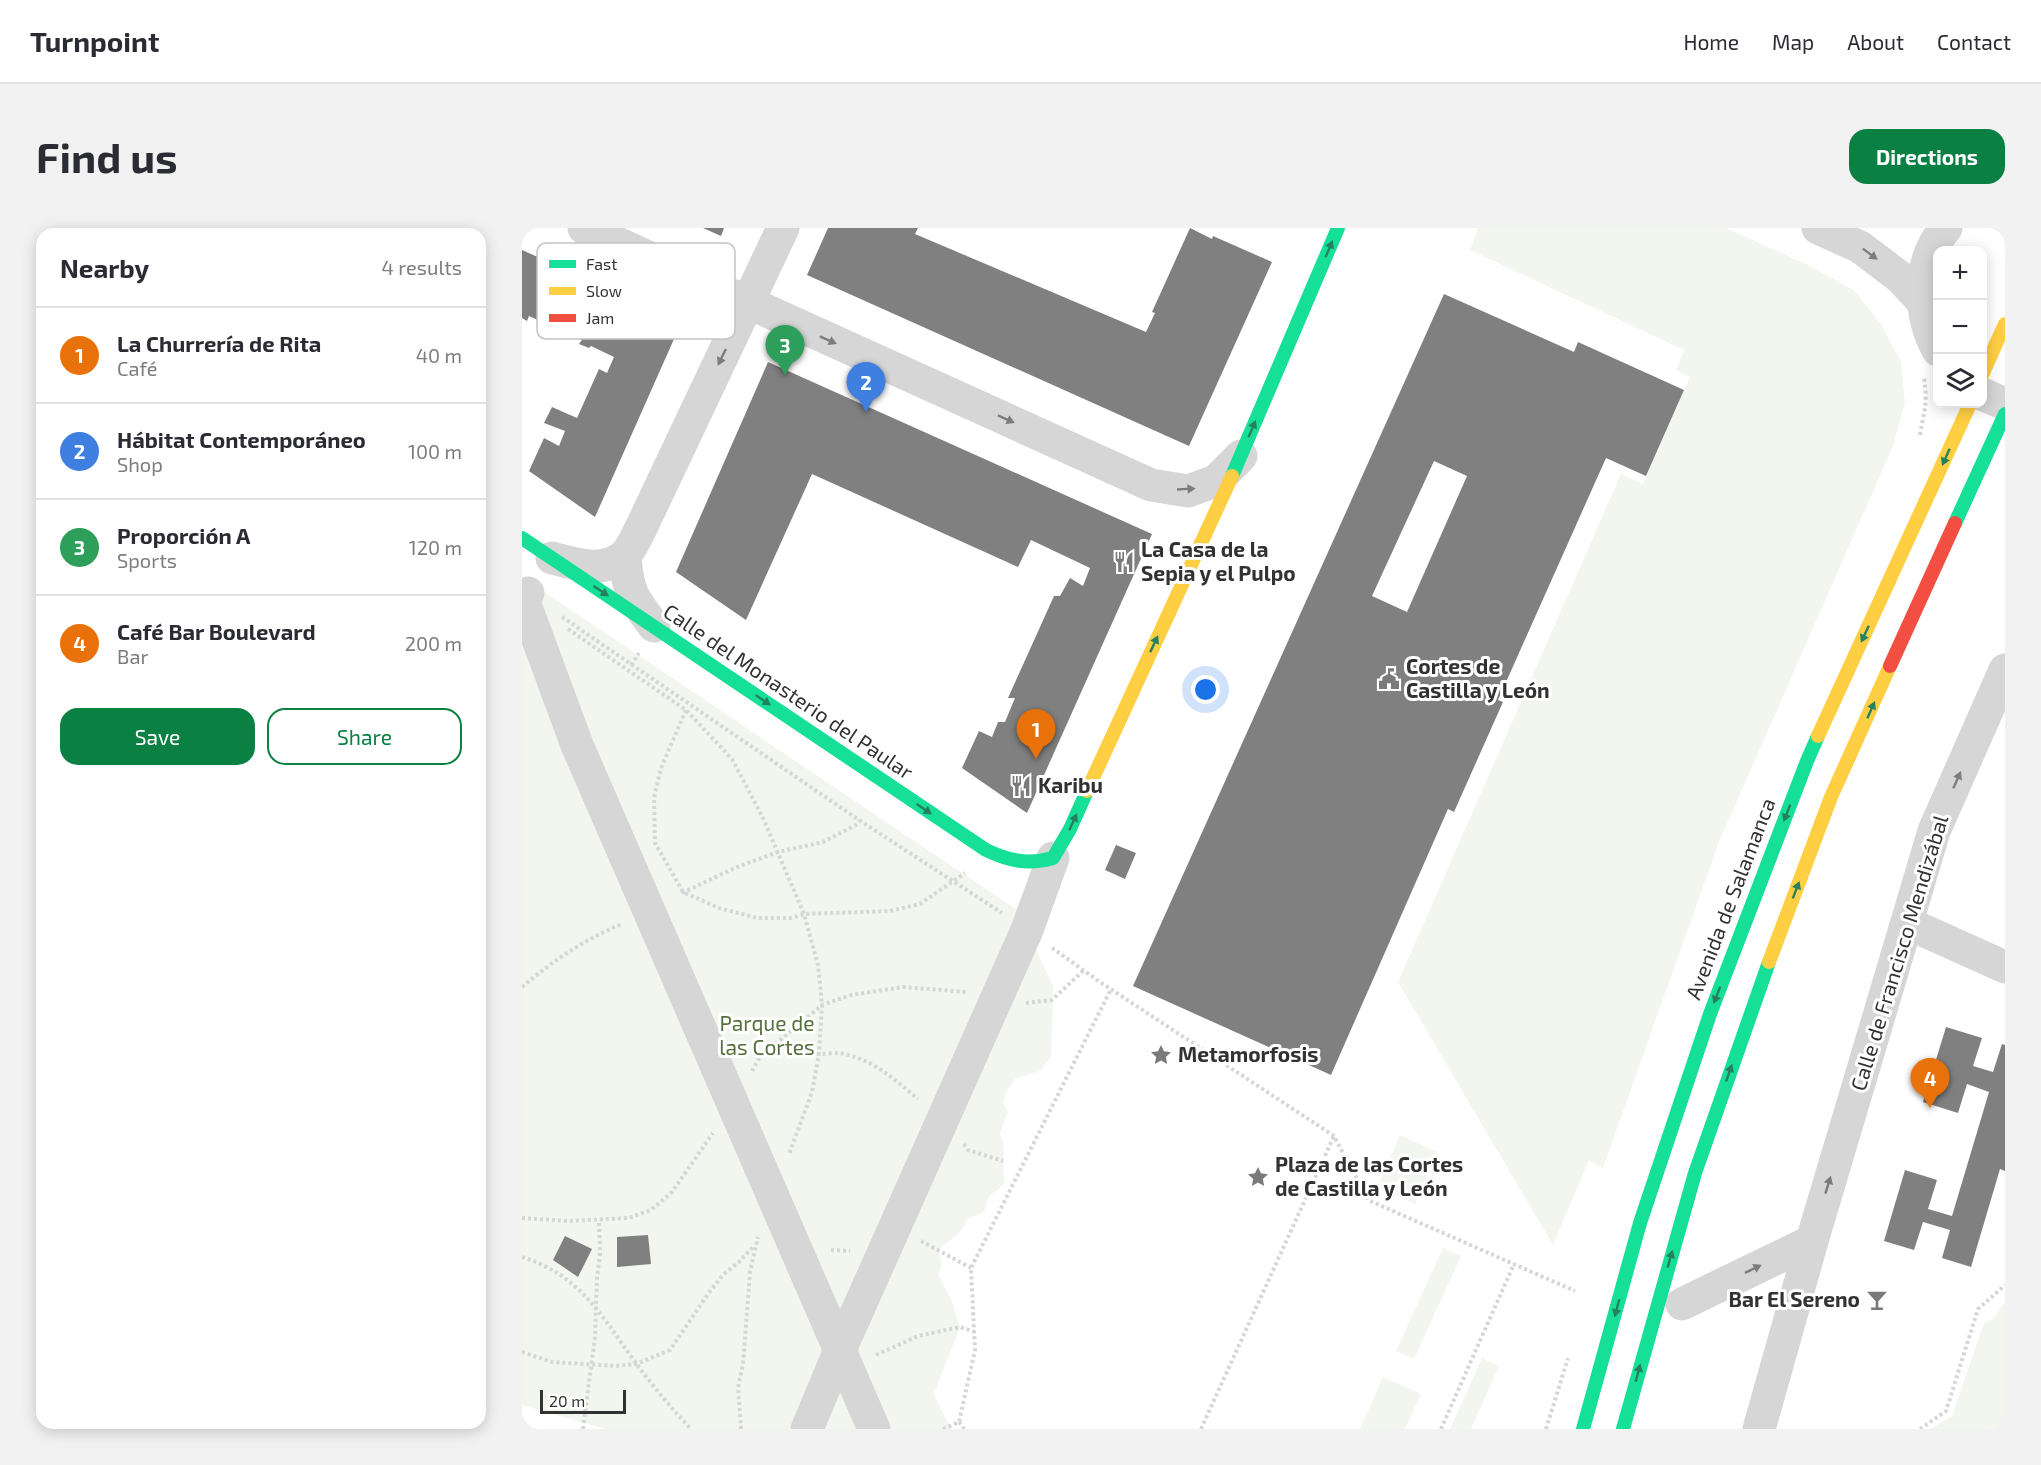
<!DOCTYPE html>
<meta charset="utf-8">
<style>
:root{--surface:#fff;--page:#f2f2f3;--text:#2b2b33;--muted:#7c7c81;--line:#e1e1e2;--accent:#0b8043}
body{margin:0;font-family:"Exo 2",sans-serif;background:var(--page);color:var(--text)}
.controls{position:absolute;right:18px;top:18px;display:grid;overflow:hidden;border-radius:12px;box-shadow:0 3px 15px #0003}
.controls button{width:54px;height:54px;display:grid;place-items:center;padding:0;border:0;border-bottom:2px solid var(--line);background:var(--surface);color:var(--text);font:30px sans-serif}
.scale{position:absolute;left:18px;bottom:15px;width:86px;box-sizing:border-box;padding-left:6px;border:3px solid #323232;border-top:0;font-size:16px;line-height:21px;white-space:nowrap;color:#323232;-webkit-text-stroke:4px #fff;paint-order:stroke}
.you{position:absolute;left:684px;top:462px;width:21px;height:21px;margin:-15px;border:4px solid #fff;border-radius:50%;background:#1a73e8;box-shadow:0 0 0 9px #1a73e833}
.badge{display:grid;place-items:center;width:39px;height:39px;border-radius:50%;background:var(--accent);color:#fff;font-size:20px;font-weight:700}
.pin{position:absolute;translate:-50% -50px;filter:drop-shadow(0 2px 3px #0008)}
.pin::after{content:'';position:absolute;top:32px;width:21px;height:18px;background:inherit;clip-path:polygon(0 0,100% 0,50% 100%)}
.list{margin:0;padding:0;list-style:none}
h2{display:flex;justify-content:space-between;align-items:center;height:78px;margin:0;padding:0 24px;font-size:26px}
h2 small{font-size:20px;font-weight:400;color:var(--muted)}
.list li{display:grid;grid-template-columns:39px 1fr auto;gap:18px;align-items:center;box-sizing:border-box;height:96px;padding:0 24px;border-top:2px solid var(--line)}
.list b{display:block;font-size:22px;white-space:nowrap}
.list p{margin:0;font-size:20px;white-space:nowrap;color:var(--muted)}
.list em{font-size:20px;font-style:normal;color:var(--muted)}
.actions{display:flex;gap:12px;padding:18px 24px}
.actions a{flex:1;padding:14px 0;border:2px solid var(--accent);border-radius:18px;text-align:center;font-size:21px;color:var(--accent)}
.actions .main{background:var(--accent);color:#fff}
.icon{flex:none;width:33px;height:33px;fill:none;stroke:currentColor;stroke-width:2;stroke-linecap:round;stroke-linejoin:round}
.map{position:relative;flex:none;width:1483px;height:1201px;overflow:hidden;border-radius:18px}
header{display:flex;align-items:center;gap:36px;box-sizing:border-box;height:84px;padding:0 30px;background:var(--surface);border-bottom:2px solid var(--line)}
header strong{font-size:28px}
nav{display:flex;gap:33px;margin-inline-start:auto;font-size:21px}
.intro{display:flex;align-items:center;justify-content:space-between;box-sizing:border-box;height:144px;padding:0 36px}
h1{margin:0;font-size:42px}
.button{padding:15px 27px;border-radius:18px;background:var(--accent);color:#fff;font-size:21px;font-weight:700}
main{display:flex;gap:36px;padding:0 36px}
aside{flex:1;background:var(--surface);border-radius:18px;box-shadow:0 3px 15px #0003}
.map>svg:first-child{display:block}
.green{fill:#f2f6ee}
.building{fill:#808080;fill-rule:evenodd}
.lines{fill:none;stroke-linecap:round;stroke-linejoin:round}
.path{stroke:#d6d6d6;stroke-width:4;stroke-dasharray:3 3;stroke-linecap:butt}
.street{stroke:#d6d6d6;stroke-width:33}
.fast{stroke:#16e098;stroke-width:14}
.slow{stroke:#ffcf43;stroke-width:14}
.jam{stroke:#f24e42;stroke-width:14}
.oneway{fill:#258060}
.oneway2{fill:#7c7c7c}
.labels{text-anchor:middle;stroke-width:6;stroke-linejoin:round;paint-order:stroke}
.poi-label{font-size:21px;font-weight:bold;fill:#323232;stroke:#fff;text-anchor:start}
.street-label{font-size:21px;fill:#323232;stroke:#fff}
.park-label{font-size:21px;fill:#55703d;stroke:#fff}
.key{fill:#fff;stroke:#c2c2c2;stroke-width:1.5}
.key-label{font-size:16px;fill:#323232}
</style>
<header>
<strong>Turnpoint</strong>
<nav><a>Home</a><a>Map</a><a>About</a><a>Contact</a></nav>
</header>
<div class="intro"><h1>Find us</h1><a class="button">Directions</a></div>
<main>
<aside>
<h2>Nearby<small>4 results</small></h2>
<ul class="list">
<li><span class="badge" style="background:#e8710a">1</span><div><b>La Churrería de Rita</b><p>Café</p></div><em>40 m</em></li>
<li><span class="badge" style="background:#3f7fe0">2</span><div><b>Hábitat Contemporáneo</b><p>Shop</p></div><em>100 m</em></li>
<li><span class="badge" style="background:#2e9e5b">3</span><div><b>Proporción A</b><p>Sports</p></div><em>120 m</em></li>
<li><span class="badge" style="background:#e8710a">4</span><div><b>Café Bar Boulevard</b><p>Bar</p></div><em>200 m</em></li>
</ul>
<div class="actions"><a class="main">Save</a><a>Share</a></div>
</aside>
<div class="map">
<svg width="1483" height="1201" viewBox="0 0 1483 1201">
<rect width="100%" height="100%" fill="#fff"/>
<g class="green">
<polygon points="956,0 1204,0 1286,37 1332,62 1359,96 1379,134 1383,174 1371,218 1197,614 1081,940 1067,932 1031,1017 876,754 1099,246 1121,256 1168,149 1154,142 1162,122 948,22"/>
<path d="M0,349l510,343 -5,10 26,56 -2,71 -11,14 -25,8 -9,14 -3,9 5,10 -8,21c8,16 0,31 5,49l-6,7 -10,7 -5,16 -17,7c-6,18 -16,18 -28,31l2,13 -2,13 12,23 9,28 -26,67 17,35h-346l-83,-24z"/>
<polygon points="878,907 915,924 893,976 856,960"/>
<polygon points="921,1020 939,1028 892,1131 874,1123"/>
<polygon points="1483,1074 1483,1201 1408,1201 1430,1188 1462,1095 1472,1090"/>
<polygon points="960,1130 977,1138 949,1201 928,1201"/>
<polygon points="861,1149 899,1166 883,1201 838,1201"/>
</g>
<g class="building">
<polygon points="181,0 202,0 199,8"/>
<polygon points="306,0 396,0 393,6 624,104 633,85 630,84 668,0 690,11 691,8 750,34 667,218 285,47"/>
<polygon points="0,22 160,93 73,289 7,243 22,210 37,218 43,203 22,195 30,179 55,190 77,141 85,145 92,129 69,118 67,120 57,116 60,112 7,88 5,93 0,90"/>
<path d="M922,66l130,58 4,-10 106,48 -38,86 -40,-18 -108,242 5,2 -49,110 -6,-3 -117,266 -198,-89zM912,233l33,15 -60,136 -35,-16z"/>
<polygon points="246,134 630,306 505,585 440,540 457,503 470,509 476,494 483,494 493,470 486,470 532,368 538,368 548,350 561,358 568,340 509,312 496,339 290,246 224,392 154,344"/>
<polygon points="594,617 614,625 603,651 583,642"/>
<polygon points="1424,799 1460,810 1451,838 1471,844 1480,816 1483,817 1483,943 1478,941 1449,1039 1420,1030 1428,1002 1401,994 1392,1022 1362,1013 1383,942 1415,952 1406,981 1430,988 1467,864 1445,856 1436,885 1401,874"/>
<polygon points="126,1007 129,1036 95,1039 95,1009"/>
<polygon points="43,1008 70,1021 56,1049 31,1032"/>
</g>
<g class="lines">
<g class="path">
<path d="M1398,207c4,-24 8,-31 4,-57"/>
<polyline points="40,389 337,592 480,685"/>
<polyline points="46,401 164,482 210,531 241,590 282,686 296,737 300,777 297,826 290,864 267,926"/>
<polyline points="109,437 117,425"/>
<polyline points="164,482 139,540 132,570 133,615 161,664 197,680 235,690 268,690 282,686 368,683 398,676 443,645"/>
<polyline points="160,665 215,639 256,624 301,614 334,597 337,592"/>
<polyline points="530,720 578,754 812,908 846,972 1053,1063"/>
<path d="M0,759c31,-26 63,-48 100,-63"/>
<polyline points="504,775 530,772 562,742"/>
<path d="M254,816c15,5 29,9 45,10 7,0 16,-2 23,0 30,6 51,26 74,45"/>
<polyline points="230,843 238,829 300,777 329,767 381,759 444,764"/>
<polyline points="442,916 446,922 481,933"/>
<polyline points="0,990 45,993 107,990 129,982 150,964 191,905"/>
<polyline points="399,1013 449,1040"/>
<polyline points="309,1022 328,1023"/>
<path d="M0,1029c58,18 79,58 113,105 17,23 36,46 56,67"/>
<polyline points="0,1124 30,1134 94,1138 114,1136 148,1122 186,1066 201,1047 218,1033 232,1018"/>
<polyline points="354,1127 396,1108 438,1099 453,1104"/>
<polyline points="437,1194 442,1201"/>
<polyline points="61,1201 73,1109 75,1050 78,1026 77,992"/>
<polyline points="219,1201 216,1160 221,1136 228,1044 236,1009"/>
<polyline points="421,1201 437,1194 453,1122 449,1040 589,761"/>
<polyline points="679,1201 812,908"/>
<polyline points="919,1201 992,1036"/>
<polyline points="1024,1201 1046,1130"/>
<polyline points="1398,1201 1424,1183 1456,1081 1483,1057"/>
</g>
<g class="street">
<polyline points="62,0 629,257 666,263 694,253 719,228"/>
<polyline points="1296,0 1338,19 1379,50 1401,74"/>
<path d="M1416,122c-20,-36 -21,-90 8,-122"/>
<polyline points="1460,166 1483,176"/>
<path d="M103,327c2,36 8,44 29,71"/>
<path d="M30,330c24,6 50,16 72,-2 7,-6 12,-19 17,-28l142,-300"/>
<polyline points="6,365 1,371 55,517 352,1201"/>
<polyline points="1385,695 1483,739"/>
<polyline points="1160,1076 1290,1013"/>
<polyline points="285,1201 318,1122 505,702 531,630"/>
<polyline points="1237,1201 1290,1013 1412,603 1483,442"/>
</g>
<g class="fast">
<polyline points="710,248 816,0"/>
<polyline points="1433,295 1483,186"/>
<path d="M0,310l464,312c23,11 42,15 67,8l17,-29 17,-38"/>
<polyline points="1061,1201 1118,995 1188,786 1285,533 1296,508"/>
<polyline points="1101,1201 1173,945 1247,734"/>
</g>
<g class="slow">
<polyline points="1460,147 1483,96"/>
<polyline points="1296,508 1448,176"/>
<polyline points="565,563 710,248"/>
<polyline points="1247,734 1309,569 1368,438"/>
</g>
<polyline class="jam" points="1368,438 1433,295"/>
</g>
<defs><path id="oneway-solid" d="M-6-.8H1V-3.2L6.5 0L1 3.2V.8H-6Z" transform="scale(1.5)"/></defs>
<g class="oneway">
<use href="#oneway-solid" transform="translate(807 21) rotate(-67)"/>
<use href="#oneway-solid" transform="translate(730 201) rotate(-67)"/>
<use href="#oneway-solid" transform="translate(1424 229) rotate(114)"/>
<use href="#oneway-solid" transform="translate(79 363) rotate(34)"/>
<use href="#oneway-solid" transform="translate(1343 406) rotate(115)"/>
<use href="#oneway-solid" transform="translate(632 416) rotate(-65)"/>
<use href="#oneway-solid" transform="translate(241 472) rotate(34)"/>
<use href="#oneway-solid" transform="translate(1349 482) rotate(-66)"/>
<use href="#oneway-solid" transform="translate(402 581) rotate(34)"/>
<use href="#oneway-solid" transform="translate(1265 585) rotate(111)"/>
<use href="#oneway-solid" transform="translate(551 594) rotate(-65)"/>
<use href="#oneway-solid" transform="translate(1274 662) rotate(-69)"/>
<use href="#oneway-solid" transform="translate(1195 767) rotate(111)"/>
<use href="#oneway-solid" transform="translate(1207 845) rotate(-71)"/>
<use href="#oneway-solid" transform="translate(1148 1031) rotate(-74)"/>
<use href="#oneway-solid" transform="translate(1095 1080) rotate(105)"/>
<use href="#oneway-solid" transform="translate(1116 1145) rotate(-75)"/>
</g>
<g class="oneway2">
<use href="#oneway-solid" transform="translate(1348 26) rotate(37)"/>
<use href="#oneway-solid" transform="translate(306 112) rotate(24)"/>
<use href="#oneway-solid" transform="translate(200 129) rotate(116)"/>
<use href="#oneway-solid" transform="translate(484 191) rotate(24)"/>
<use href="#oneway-solid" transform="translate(664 261) rotate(-3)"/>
<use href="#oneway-solid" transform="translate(1435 552) rotate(-66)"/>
<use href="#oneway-solid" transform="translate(1306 957) rotate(-73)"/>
<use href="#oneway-solid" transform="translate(1231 1041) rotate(-26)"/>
</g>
<defs>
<symbol id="restaurant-bare" viewBox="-9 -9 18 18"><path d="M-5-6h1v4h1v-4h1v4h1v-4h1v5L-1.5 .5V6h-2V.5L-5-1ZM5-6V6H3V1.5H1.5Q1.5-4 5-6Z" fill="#7a7a7a" stroke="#fff" stroke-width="2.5" paint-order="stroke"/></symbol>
<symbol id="civic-bare" viewBox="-9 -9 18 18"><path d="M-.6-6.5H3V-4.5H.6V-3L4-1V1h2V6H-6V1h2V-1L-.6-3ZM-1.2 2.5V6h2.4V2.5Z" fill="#7a7a7a" stroke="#fff" stroke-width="2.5" paint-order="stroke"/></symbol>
<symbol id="sight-bare" viewBox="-9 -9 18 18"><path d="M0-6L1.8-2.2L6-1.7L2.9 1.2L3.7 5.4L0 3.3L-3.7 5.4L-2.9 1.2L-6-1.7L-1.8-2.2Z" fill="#7a7a7a" stroke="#fff" stroke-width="2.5" paint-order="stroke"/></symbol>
<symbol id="bar-bare" viewBox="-9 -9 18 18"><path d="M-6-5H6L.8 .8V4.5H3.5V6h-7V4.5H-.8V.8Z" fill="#7a7a7a" stroke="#fff" stroke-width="2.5" paint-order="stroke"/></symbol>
</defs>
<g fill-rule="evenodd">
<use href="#restaurant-bare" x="587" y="319" width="30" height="30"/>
<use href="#civic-bare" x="852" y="436" width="30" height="30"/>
<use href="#restaurant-bare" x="484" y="543" width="30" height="30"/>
<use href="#sight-bare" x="624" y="812" width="30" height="30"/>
<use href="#sight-bare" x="721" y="934" width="30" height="30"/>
<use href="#bar-bare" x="1340" y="1057" width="30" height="30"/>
</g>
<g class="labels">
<g class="poi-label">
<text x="619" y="329">La Casa de la<tspan x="619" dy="24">Sepia y el Pulpo</tspan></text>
<text x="884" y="446">Cortes de<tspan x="884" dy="24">Castilla y León</tspan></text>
<text x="516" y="565">Karibu</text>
<text x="656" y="834">Metamorfosis</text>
<text x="753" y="944">Plaza de las Cortes<tspan x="753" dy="24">de Castilla y León</tspan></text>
<text x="1338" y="1079" text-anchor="end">Bar El Sereno</text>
</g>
<g class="street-label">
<text transform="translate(266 464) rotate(34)" y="7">Calle del Monasterio del Paular</text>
<text transform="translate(1209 671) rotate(-69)" y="7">Avenida de Salamanca</text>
<text transform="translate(1378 725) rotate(-73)" y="7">Calle de Francisco Mendizábal</text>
</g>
<g class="park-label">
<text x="245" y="803">Parque de<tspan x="245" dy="24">las Cortes</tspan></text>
</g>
</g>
<rect x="15" y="15" width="198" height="96" rx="9" class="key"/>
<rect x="27" y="32" width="27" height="8" fill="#16e098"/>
<rect x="27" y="59" width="27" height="8" fill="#ffcf43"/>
<rect x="27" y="86" width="27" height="8" fill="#f24e42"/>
<g class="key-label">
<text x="64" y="42">Fast</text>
<text x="64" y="69">Slow</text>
<text x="64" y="96">Jam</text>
</g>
</svg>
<div class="controls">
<button>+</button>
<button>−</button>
<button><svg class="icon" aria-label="layers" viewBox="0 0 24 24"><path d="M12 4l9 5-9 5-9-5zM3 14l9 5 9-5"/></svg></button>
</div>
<div class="scale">20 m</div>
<div class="you"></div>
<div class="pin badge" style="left:514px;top:531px;background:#e8710a">1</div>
<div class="pin badge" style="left:344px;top:184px;background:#3f7fe0">2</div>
<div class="pin badge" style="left:263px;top:147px;background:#2e9e5b">3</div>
<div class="pin badge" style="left:1408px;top:880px;background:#e8710a">4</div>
</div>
</main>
